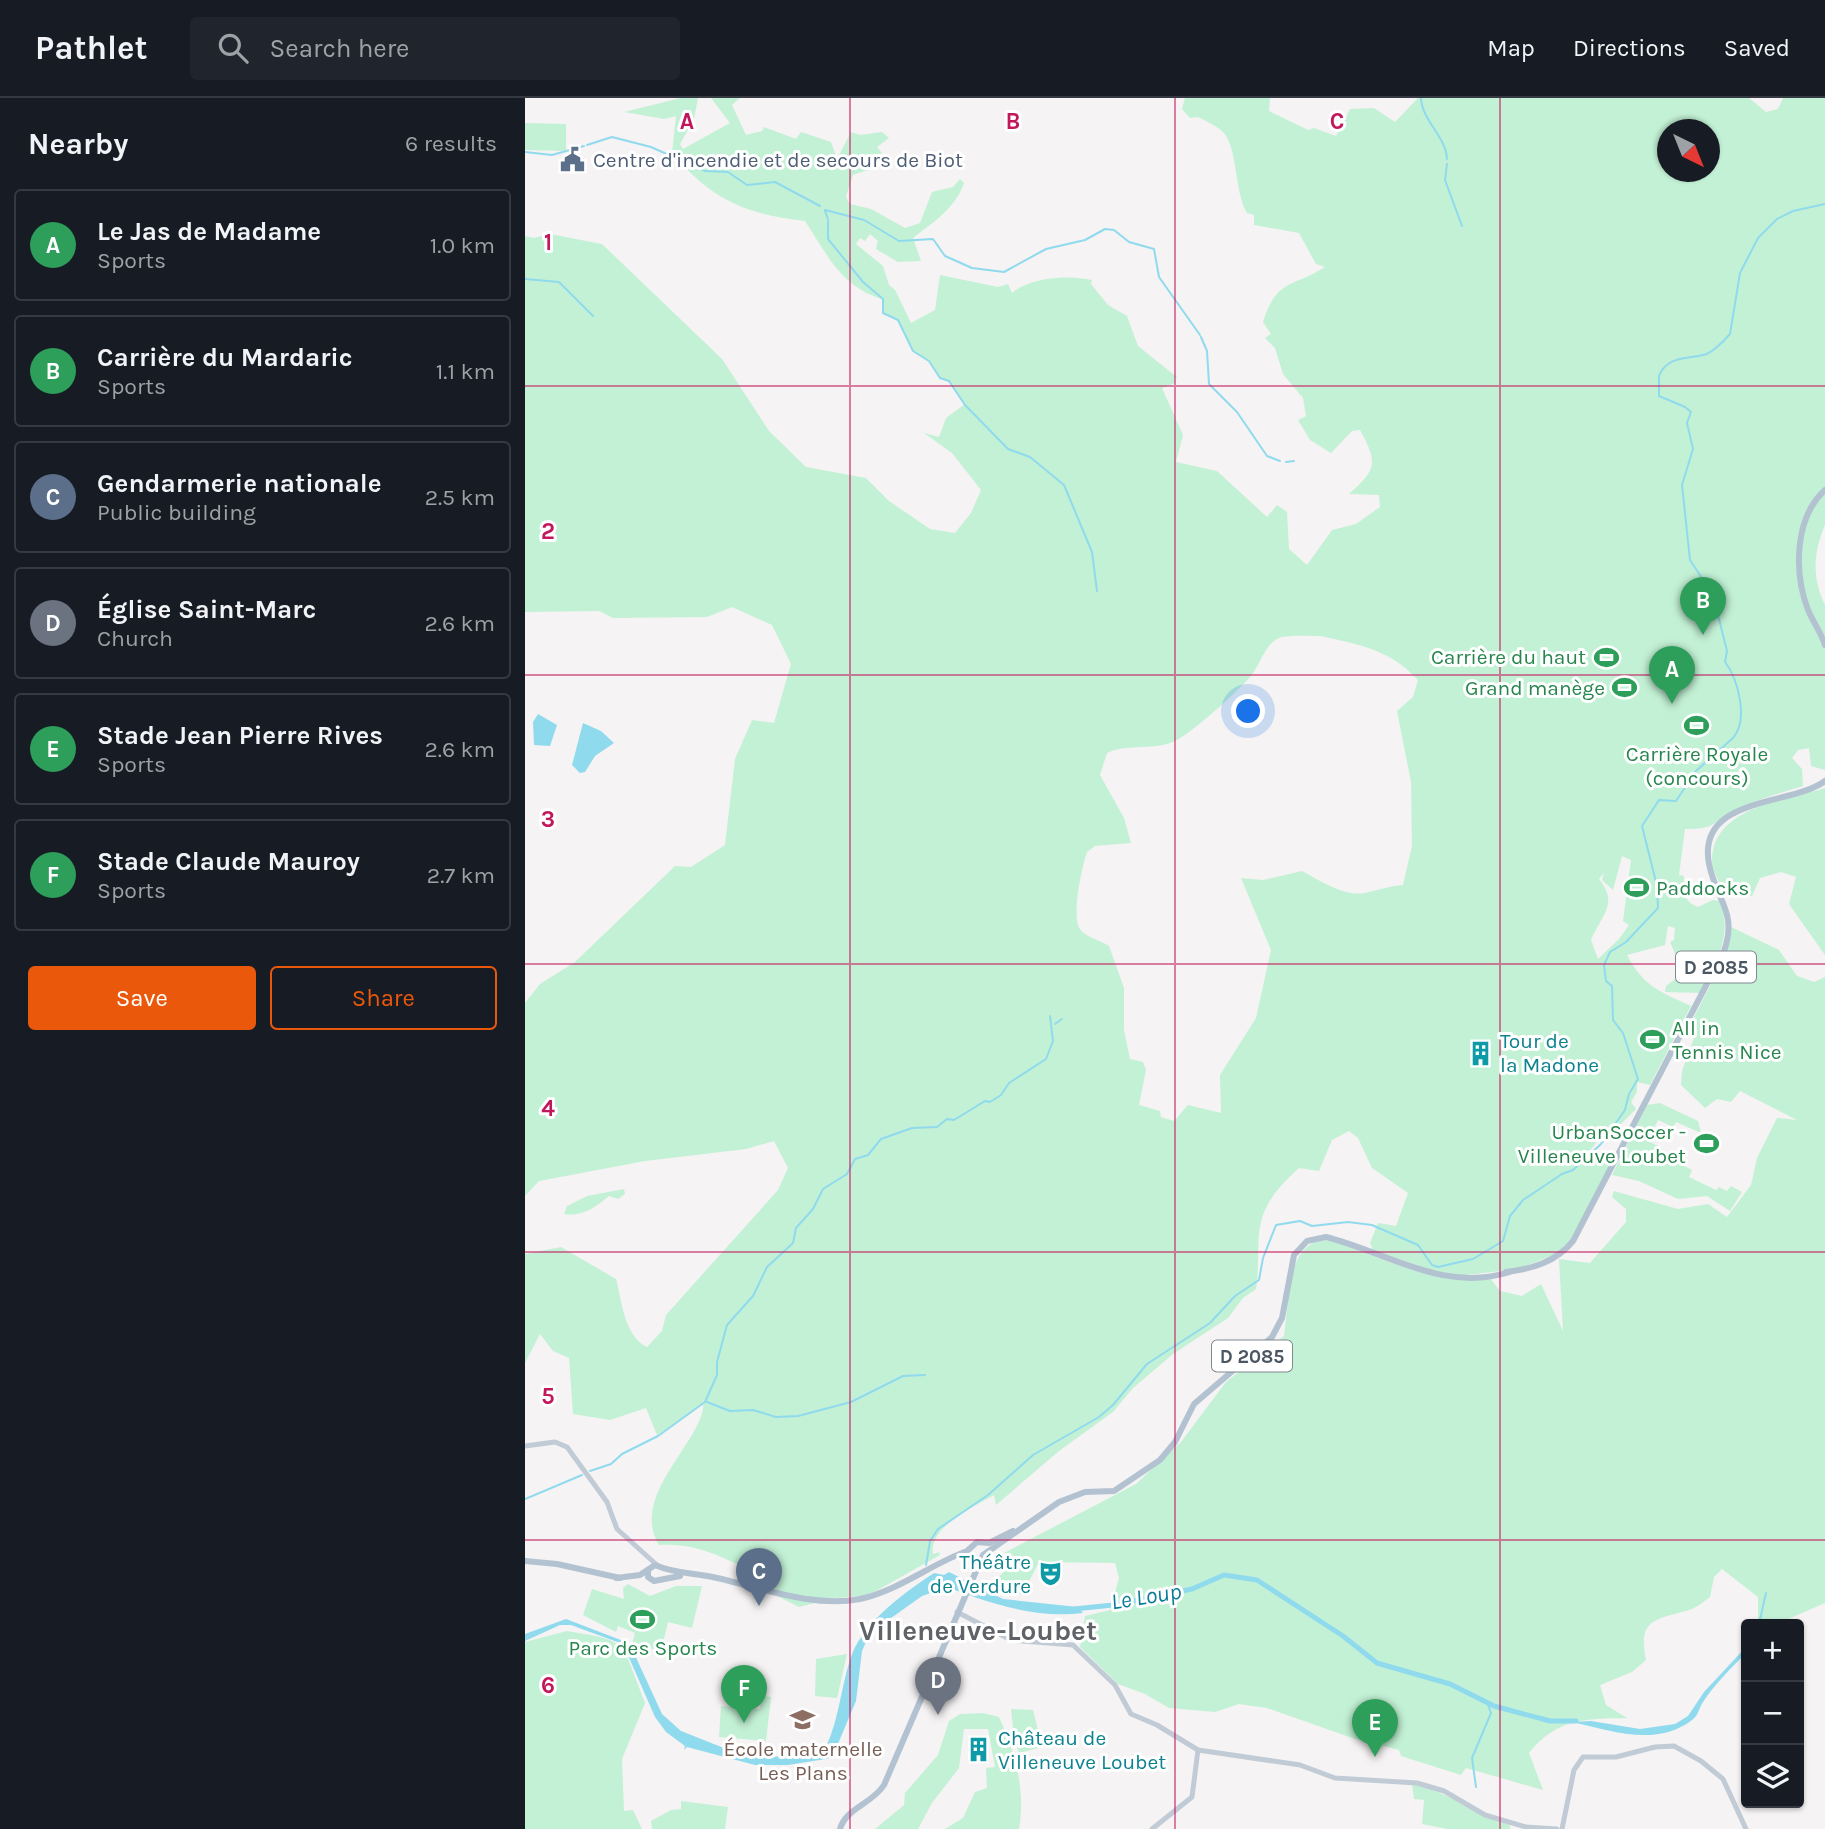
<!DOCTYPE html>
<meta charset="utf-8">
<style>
:root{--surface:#171b24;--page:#20242c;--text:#f1f3f6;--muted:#9ea1a6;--line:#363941;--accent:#ea580c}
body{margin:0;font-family:Karla,sans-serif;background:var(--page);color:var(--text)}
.controls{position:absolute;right:21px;bottom:21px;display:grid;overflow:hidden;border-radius:7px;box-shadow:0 2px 5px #0004}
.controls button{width:63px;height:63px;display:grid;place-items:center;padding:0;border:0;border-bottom:2px solid var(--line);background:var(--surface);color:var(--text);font:35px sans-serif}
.compass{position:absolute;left:1132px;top:21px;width:63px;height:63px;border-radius:50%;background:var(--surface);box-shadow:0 2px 5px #0004;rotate:137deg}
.you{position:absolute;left:724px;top:614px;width:24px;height:24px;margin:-18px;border:5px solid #fff;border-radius:50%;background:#1a73e8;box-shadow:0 0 0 10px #1a73e833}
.badge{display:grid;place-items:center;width:46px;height:46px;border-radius:50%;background:var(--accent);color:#fff;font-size:23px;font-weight:700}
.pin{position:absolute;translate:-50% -58px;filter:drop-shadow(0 2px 4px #0008)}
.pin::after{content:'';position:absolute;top:37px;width:24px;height:21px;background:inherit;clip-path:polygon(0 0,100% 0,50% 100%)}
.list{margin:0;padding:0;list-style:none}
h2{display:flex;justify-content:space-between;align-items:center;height:91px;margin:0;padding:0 28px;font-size:30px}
h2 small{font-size:23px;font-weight:400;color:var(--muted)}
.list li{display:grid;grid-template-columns:46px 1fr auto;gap:21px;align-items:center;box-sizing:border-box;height:112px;margin:0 14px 14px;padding:0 14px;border:2px solid var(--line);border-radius:7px}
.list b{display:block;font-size:26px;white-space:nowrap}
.list p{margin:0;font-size:23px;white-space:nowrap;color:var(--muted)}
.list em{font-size:23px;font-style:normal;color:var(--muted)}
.actions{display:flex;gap:14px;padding:21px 28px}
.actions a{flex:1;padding:16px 0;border:2px solid var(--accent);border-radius:7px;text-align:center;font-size:24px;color:var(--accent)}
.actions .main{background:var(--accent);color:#fff}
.icon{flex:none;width:38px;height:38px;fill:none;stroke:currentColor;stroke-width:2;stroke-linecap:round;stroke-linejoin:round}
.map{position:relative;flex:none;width:1300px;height:1731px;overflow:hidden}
header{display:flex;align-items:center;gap:42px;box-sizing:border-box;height:98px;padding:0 35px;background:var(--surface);border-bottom:2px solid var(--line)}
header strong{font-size:33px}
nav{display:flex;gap:38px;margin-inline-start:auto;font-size:24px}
.search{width:490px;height:63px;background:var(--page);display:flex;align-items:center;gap:18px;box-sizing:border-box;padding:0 24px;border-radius:7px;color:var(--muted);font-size:26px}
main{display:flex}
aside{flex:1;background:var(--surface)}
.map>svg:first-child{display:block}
.green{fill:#c3f1d5;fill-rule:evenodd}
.water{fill:#90daee}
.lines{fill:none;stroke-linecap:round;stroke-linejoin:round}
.stream{stroke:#90daee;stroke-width:2}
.river{stroke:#90daee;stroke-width:5}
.secondary{stroke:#c1cbd6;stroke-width:5}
.primary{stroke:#b3c2d1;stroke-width:6}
.grid{fill:none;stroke:#c2185b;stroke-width:2;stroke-opacity:0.55}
.labels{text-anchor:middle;stroke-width:6;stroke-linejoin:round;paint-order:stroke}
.shield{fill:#fff;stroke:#808990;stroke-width:2}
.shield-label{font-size:19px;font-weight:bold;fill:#4a5661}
.service-label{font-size:21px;fill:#4e5e75;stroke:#fff;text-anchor:start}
.leisure-label{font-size:21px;fill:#27864d;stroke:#fff;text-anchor:end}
.culture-label{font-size:21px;fill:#0d838f;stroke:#fff;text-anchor:start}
.education-label{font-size:21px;fill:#785e54;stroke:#fff}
.water-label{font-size:23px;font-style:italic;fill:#0c7c9b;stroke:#fff}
.district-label{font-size:28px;font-weight:bold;fill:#5f6368;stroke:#fff}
.grid-label{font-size:23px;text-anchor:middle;font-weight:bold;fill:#c2185b;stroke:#fff;stroke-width:6;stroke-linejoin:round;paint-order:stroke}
</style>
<header>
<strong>Pathlet</strong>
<div class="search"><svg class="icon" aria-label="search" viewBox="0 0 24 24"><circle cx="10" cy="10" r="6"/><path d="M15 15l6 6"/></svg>Search here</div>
<nav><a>Map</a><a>Directions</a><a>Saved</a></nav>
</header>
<main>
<aside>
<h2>Nearby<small>6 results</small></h2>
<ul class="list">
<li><span class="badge" style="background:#2e9e5b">A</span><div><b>Le Jas de Madame</b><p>Sports</p></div><em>1.0 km</em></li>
<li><span class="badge" style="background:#2e9e5b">B</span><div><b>Carrière du Mardaric</b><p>Sports</p></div><em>1.1 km</em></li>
<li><span class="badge" style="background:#5c6f8a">C</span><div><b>Gendarmerie nationale</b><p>Public building</p></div><em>2.5 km</em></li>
<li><span class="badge" style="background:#6b7280">D</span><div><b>Église Saint-Marc</b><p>Church</p></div><em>2.6 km</em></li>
<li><span class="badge" style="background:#2e9e5b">E</span><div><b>Stade Jean Pierre Rives</b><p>Sports</p></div><em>2.6 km</em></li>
<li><span class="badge" style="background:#2e9e5b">F</span><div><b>Stade Claude Mauroy</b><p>Sports</p></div><em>2.7 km</em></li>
</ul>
<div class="actions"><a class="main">Save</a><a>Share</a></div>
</aside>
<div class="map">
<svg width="1300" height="1731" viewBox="0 0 1300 1731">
<rect width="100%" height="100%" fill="#f5f3f3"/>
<g class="green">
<path d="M156,0h17l-4,21 -14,25 3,5 47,-26 -19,-25h29l-8,7 14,30 16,-4 2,-4 32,12 5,-7 30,10 6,17 14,-27 9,3 22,-3 7,6 -12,9 5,6 -7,8 1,6 -23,8 -7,22 4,7 21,5 34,19 15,-5 12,-31 21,-5 7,-8 4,4c-9,26 -31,39 -51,55l8,23 -23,1 -22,-13 2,-8 -8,-7 -5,7 -5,-3 -4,6 27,22 6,19 6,5 16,33 24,-13 5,-35 58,12 10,-3 4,9c19,-16 57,-18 80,-13l-1,4 17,21 19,11 11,30 40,32h-4l1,5 -13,5 21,47 -7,27 41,9 50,46 10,-12 10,7 2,37 18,16 25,-35 24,-6 24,-17 -1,-12 -30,-1c28,-25 29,-31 11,-64l-8,1 -21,22 -21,-13 -12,-20 8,-4 -3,-18 -20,-24 -8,-26 -10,-10 6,-4 -8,-12c14,-44 29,-34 62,-55l-9,-3 -17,-31 -45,-8v-10l-7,-2c-13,-21 -9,-68 -25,-82 -7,-6 -16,-10 -24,-14l-8,1 -8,-9 3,-11h85l-1,13 39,19 6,-2 22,8 14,-27 24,-1 21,14 23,-24h331l17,14 12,-3 5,-11h42v427c-12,28 -13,53 0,80v165l-14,-4 -2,-18 -11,2 -6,8 10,11 1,17c-23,7 -47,14 -68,24 -25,11 -14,19 -50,19l-6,46 5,1c-1,14 -1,26 14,31l15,-7 7,1c13,35 -4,61 -19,92l-36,-1 1,-6 12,-9 4,-8 -12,-27 4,-2 1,-12 -7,-2 -3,19 -38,10c17,32 32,36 64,51l-41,79 -13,-3v10l-6,10 5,7 -19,19 -9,-1 -19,25h20v18l-39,70 -14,14 -38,15 -60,7 -12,-1 -73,-25 -3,-7 8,-20 18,3 12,-33 -36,-25 -14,-30 -9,-7 -17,9 -13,31 -20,-3c-15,13 -33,32 -38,54 -5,19 -1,45 -5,67l-13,9 -15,20 -55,36 -40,34 -20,24 -54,39 -63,54 -2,-10c-20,12 -66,32 -61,59l6,-2 1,3 -64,36 -14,5 -28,2 -35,9 -30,-15 -6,-16c-36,-16 -64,-34 -104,-31 -32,-52 52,-109 44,-147v6l-46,31 -11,-27 -36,12 -37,-6 -4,-56 -16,-7 -13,-17 -15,29v-109l36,-7 55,32c6,22 8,57 31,68l15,-16 4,-16 112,-125 10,-22 -14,-27 -28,8 -101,12 -106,20 -14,15v-193l15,-19 35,-22 100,-96 16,1 34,-22 10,-86 17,-39 22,3 17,-59 -19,-39 -40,-18 -25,10 -94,1 -14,-7 -74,1v-376l9,2 16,-4 52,10 120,115 47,72 37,36 60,11 23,23 41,28 25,4 16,-20 10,-23 -29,-37 -28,-20 15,4 7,-19 19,-14 -16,-22 -11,-6 -8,-14 -17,-11 -15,-31 -16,-7v-14c-41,-12 -55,-45 -77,-78 -60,-7 -93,-21 -133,-68l4,-37 -12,3 -40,-7zM1142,32h42v42h-42zM795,538c38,8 71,14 98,44l-5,17 -16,14 14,71 1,64 -9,39c-13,1 -25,5 -38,8 -21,4 -46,-13 -63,-22l-39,9 -22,-2 30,72 -15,68 -36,57 1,38 -33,-8 -14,16 -13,-4 -1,-6 -21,-6 7,-35 -3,-8 -13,-3 -6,-29v-42l-15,-42c-8,-5 -25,-10 -29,-17 -9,-12 2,-63 7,-77l8,-6 36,-3 -7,-25 -24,-43 7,-22c21,-10 47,-2 68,-12 18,-9 61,-48 74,-63 12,-12 15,-36 33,-41 11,-2 26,-1 38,-1zM1097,758l9,4 -8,61 6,4 -10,14 -21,20 -7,-19c11,-26 28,-36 8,-61l5,-6 -2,7 11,10z"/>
<polygon points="0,25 41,26 41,53 0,52"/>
<path d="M1300,690v167l-36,-51 7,-27 -15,-5 -21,6 -8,18 -14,-3 -12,4c-4,-11 -14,-25 -14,-35 -1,-55 73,-62 113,-74z"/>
<path d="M1206,829l48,23 18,26 17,6 11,-5v626l-48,21h-19v-27l-36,-28 -8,8 -4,20c-7,5 -15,12 -24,14 -33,9 -48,9 -40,49l-14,12 -32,13 6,20 21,13c-42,1 -70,0 -98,35l14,37 -77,-22 -5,7 -60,-19 -2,-6 -44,-11 -88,-31 -28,-4 -24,8 -46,-4 -24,-14 -27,-10 -38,-37 5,-31 25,-6 9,-32 -4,-15 -76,-1 -17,33 -16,-5 -7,-13 15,-17 -10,-7 132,-69 45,-42 45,-60 58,-46c5,-32 1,-102 48,-95 56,19 98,43 158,37l10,13 22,5 19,-12 22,47 -4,-72 31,4 36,-41v-13l-14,-12 2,-6 64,18 30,-5 19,13 24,-32 6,-27 20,-40 20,2 -57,-29 -9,11 -14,-3 -12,9 -24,-23 1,-14 15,-41 -7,-5 35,-69z"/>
<polygon points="1135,1005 1173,1023 1176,1035 1151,1024 1148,1029 1133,1022 1123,1043 1137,1050 1135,1055 1167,1072 1164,1079 1191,1092 1194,1089 1202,1093 1206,1088 1217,1094 1205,1113 1182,1098 1153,1101 1114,1083 1087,1077 1122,1007"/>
<path d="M99,1091l1,5 -7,5 -9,-3c-13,11 -27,21 -45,18l3,-8 20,-10z"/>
<polygon points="103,1486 125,1498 151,1488 177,1488 167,1530 143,1524 136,1553 107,1546 110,1535 93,1528 91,1534 58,1517 67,1491 99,1501 98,1490"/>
<path d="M42,1533c19,4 45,4 58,20l20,52 -23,56 2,52 9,-1 9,19h-117v-187z"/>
<polygon points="322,1556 312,1600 290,1598 291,1561"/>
<polygon points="237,1598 246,1599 241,1643 194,1639 196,1608 235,1611"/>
<polygon points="486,1611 508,1612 517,1649 494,1655 489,1640"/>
<path d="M458,1615l16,4c16,36 27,72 20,112h-74l18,-11 12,-26 12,-4 -1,-20 9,-1 -7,-38h-24l-5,39 -27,35 -14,26h-43l29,-24 1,-12 33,-38 11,-34 11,-7z"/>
<path d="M887,1686c36,8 63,29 98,41v4h-63l-25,-5 2,-24 -10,-1z"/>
<polygon points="156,1703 203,1709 200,1731 127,1731 126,1723 146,1712 156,1711"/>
</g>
<g class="water">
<polygon points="13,616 32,627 25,648 9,647 8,624"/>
<polygon points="58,625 76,633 89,645 70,658 60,674 55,675 47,667"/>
<path d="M424,1474l54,27 75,8 5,6c-47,6 -94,-10 -136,-26l-25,9 -52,37 -8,18 -6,50 -24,57 -44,7h-33l-68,-18 -3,3 1,-4 -19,-14 -11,-15 -28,-64 -7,-10 -49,-18h-11l-35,16v-7l41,-15 60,23 7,9 29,63 19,17 53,21 35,6 57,-11c14,-30 15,-63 26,-93 14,-34 52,-61 82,-81l10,2z"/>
<path d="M1221,1549v6c-15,15 -31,31 -43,49 -4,6 -5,14 -11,18 -36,28 -83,10 -120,2l19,-1 49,8 35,-5 13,-8 16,-24z"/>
</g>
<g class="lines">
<g class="stream">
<path d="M896,0c1,23 25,38 26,61"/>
<polyline points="62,47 87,39 126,49 180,73 203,74 222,87 250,84 295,108"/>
<polyline points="0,54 27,57 59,48"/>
<polyline points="922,66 920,82 937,128"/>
<polyline points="300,112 339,122 374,143 408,141 420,158 447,170 479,174 521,151 560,142 580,131 589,132 604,144 629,151 634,179 675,237"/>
<polyline points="300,113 303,121"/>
<polyline points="303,123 303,141 338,184 358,201 358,215 373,222 388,253 404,263 415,280 424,283 440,307 483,351 505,359 539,387 567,454 572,493"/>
<polyline points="0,181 34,184 68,218"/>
<polyline points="676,239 682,253 684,286 712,314 742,358 755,363"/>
<polyline points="761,364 769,363"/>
<polyline points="530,926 537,921"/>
<polyline points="182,1304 205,1313 228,1312 251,1319 273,1318 326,1304 378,1278 400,1277"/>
<polyline points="65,1373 86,1366 97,1356 133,1338 180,1304 192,1277 192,1264 202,1227 228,1198 242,1169 268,1145 271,1130 288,1111 298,1091 322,1076 330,1061 343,1057 356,1041 387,1030 412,1029 422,1021 429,1022 460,1003 465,1004 476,997 484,985 521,961 528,943 525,918"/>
<polyline points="0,1401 57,1377"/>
<path d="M401,1467l4,-24 8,-12 50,-34 45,-40 66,-38 14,-12 34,-41 63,-41 25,-27 24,-16 4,-22 13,-33 24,-4 12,5 36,-4 24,3 46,20 14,20 6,2 35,-8 30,-18 7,-25 13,-16 39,-26 11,-4 28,-26 24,-34 4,-16 9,-15 -15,-46 -10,-13 -1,-34 -6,-5 -2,-16 6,-13 16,-10 32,-34 -1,-22 -15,-60 17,-26 17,1 20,-30 37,-33c16,-18 5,-59 -8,-76l2,-11 -14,-56 -23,-35 -8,-75 11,-36 -6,-26 4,-11 -6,-5 -26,-11v-20c8,-20 28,-17 44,-21 8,-1 21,-14 27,-21l10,-61 18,-35 19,-19 16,-8 32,-7"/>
<polyline points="1234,1526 1241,1495"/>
<polyline points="951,1689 947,1660 966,1615 962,1604"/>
</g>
<polyline class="river" points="549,1511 588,1507 667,1491 699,1477 732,1482 818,1538 852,1565 925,1586 969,1608 1025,1623 1051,1623"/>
<g class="secondary">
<polyline points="0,1348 30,1344 42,1349 82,1404 92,1431 133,1468"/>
<polyline points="432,1514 486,1542 548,1547 590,1587 606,1616 632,1627 673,1652 775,1667 810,1680 892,1685 919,1693 960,1717 1001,1729 1032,1731"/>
<polyline points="627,1731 667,1699 673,1652"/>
<polyline points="1037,1731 1049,1672 1058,1659 1091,1659 1130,1649 1149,1648 1176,1663 1198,1681 1221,1731"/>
</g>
<g class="primary">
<path d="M1300,392c-31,28 -31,83 -17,120 5,12 13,22 17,35"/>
<path d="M981,1174c26,-3 50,-10 67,-31l151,-290c14,-39 -8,-51 -15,-87 -13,-68 83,-58 116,-83"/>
<polyline points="0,1463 32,1466 95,1480"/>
<polyline points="123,1472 123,1479 129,1483 155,1478"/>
<path d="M91,1480l24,-3 15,-10c20,9 41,8 62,13 45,10 96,30 143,21 38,-8 71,-35 107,-48l10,-9 12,1 24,-12"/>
<path d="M315,1731c6,-21 32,-25 44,-44l99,-230 76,-53 26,-10 29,-1 46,-31 15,-18 19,-38 78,-67 10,-19 12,-63 13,-14 19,-4c63,16 117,56 184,35"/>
</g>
</g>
<path class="grid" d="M325,0v1731M650,0v1731M975,0v1731M0,288h1300M0,577h1300M0,866h1300M0,1154h1300M0,1442h1300"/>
<defs>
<symbol id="civic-bare" viewBox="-9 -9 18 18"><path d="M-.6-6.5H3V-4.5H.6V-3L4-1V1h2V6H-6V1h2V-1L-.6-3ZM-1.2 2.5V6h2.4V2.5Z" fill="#5c6f8a" stroke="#fff" stroke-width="2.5" paint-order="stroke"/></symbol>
<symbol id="stadium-bare" viewBox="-9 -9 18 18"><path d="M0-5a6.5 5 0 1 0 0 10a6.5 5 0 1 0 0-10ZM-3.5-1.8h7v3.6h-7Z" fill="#2e9e5b" stroke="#fff" stroke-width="2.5" paint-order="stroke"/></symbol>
<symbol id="building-bare" viewBox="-9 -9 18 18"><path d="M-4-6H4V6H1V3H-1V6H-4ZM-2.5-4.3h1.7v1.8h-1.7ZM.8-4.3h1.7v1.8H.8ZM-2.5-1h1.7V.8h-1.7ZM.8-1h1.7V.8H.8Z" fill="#0f9aa8" stroke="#fff" stroke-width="2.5" paint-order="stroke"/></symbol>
<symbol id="theatre-bare" viewBox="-9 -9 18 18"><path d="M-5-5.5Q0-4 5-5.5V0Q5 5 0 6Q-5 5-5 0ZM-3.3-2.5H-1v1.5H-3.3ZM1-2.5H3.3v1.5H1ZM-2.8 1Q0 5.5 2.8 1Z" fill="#0f9aa8" stroke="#fff" stroke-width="2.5" paint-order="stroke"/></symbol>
<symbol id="school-bare" viewBox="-9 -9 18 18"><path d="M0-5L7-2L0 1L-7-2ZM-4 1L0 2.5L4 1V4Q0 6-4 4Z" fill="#8d6e63" stroke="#fff" stroke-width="2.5" paint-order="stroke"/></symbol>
</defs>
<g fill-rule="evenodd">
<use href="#civic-bare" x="30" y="44" width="35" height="35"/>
<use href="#stadium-bare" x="1064" y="542" width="35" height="35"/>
<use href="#stadium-bare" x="1082" y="572" width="35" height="35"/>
<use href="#stadium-bare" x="1154" y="610" width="35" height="35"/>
<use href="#stadium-bare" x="1094" y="772" width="35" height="35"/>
<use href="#stadium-bare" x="1110" y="924" width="35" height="35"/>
<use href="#building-bare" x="938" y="938" width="35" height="35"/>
<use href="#stadium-bare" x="1164" y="1028" width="35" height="35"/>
<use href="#theatre-bare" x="508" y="1458" width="35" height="35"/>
<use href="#stadium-bare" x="100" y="1504" width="35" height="35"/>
<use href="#school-bare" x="260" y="1604" width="35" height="35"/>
<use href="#building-bare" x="436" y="1634" width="35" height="35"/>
</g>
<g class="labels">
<g class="shield">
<rect x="1151" y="853.5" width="80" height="31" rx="5"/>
<rect x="687" y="1242.5" width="80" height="31" rx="5"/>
</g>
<g class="shield-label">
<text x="1191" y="876">D 2085</text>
<text x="727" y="1265">D 2085</text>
</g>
<g class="service-label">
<text x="68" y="69">Centre d'incendie et de secours de Biot</text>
</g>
<g class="leisure-label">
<text x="1061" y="566">Carrière du haut</text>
<text x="1080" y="597">Grand manège</text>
<text x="1172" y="663" text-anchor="middle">Carrière Royale<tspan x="1172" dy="24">(concours)</tspan></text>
<text x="1131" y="797" text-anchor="start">Paddocks</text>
<text x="1147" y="937" text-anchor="start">All in<tspan x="1147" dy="24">Tennis Nice</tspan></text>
<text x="1161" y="1041">UrbanSoccer -<tspan x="1161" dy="24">Villeneuve Loubet</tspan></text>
<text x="118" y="1557" text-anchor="middle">Parc des Sports</text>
</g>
<g class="culture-label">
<text x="975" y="950">Tour de<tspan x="975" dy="24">la Madone</tspan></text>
<text x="506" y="1471" text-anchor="end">Théâtre<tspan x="506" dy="24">de Verdure</tspan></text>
<text x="473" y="1647">Château de<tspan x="473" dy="24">Villeneuve Loubet</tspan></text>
</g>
<g class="education-label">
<text x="278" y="1658">École maternelle<tspan x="278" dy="24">Les Plans</tspan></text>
</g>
<g class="water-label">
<text transform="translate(621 1498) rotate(-9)" y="8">Le Loup</text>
</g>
<g class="district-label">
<text x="453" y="1542">Villeneuve-Loubet</text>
</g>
</g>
<g class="grid-label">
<text x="162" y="31">A</text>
<text x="488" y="31">B</text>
<text x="812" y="31">C</text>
<text x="23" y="152">1</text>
<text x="23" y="441">2</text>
<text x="23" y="729">3</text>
<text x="23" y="1018">4</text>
<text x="23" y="1306">5</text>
<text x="23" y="1595">6</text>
</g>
</svg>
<div class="controls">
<button>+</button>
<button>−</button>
<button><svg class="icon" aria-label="layers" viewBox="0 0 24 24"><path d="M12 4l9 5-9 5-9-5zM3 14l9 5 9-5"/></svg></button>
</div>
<svg class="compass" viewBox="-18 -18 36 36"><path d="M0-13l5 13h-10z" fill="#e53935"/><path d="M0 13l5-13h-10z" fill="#9ea1a6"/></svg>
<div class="you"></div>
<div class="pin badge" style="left:1147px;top:606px;background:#2e9e5b">A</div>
<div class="pin badge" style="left:1178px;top:537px;background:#2e9e5b">B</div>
<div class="pin badge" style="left:234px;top:1508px;background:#5c6f8a">C</div>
<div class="pin badge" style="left:413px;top:1617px;background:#6b7280">D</div>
<div class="pin badge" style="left:850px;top:1659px;background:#2e9e5b">E</div>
<div class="pin badge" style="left:219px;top:1625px;background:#2e9e5b">F</div>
</div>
</main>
